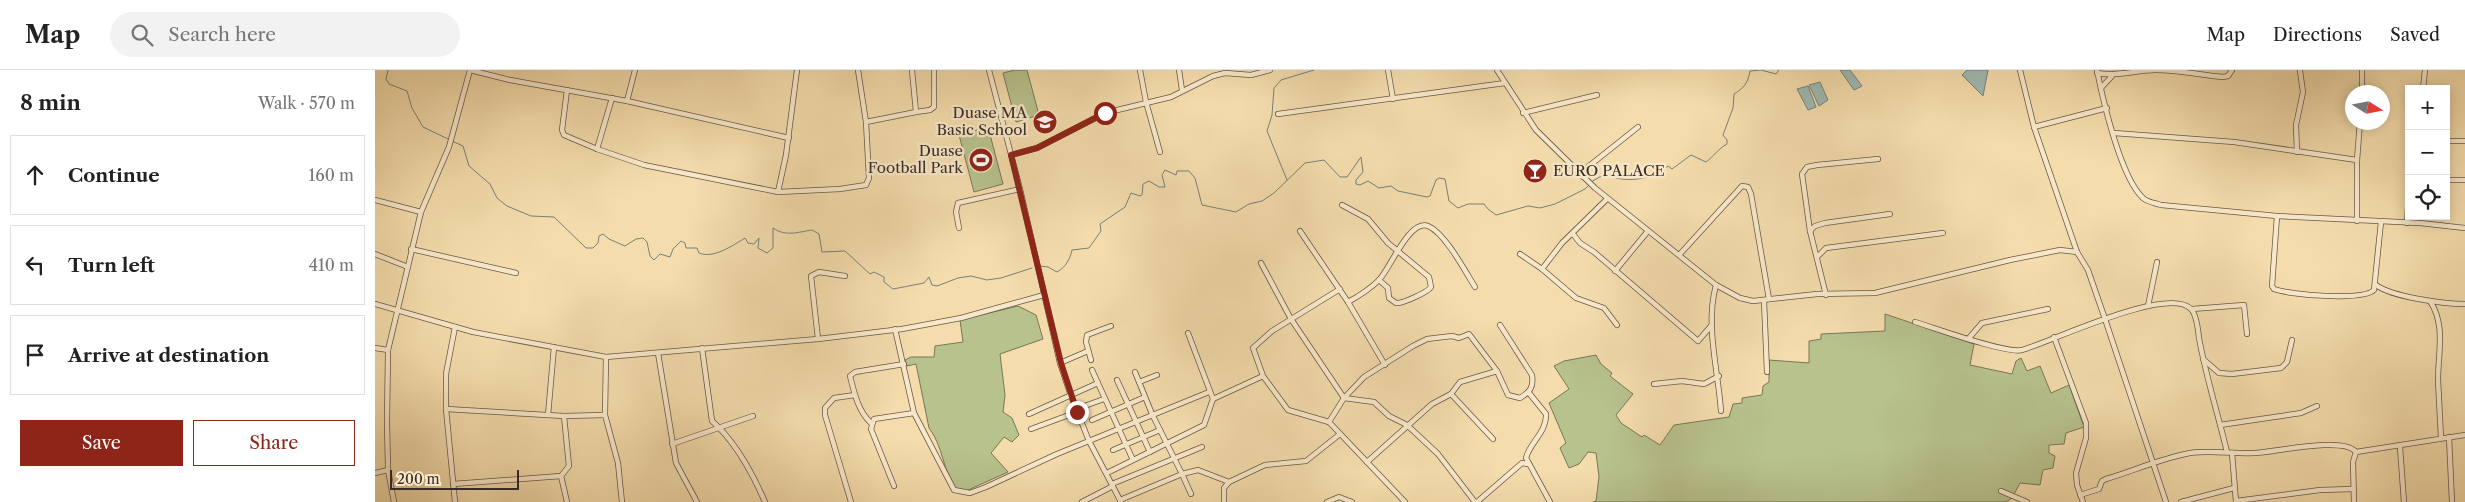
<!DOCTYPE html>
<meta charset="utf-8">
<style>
:root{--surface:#fff;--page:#f2f2f2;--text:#222;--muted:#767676;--line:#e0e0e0;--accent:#8f2418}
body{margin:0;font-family:"Libre Caslon Text",serif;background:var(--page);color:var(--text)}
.controls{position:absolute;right:15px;top:15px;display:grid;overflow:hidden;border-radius:0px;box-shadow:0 2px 12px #0003}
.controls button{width:45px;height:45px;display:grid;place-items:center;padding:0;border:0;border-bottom:1px solid var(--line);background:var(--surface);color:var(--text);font:25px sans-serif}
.compass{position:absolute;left:1970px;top:15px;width:45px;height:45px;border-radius:50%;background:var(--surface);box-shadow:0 2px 12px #0003;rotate:101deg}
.scale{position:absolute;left:15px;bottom:12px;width:129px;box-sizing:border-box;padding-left:5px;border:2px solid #392c27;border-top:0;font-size:14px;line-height:18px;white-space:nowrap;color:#392c27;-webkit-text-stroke:4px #f8e8c9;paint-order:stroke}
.stop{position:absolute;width:15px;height:15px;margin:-11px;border:4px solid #8f2418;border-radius:50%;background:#fff}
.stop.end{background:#8f2418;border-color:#fff;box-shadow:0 1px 5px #0008}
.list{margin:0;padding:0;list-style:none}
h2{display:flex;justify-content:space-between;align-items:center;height:65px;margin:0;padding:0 20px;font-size:21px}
h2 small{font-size:16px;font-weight:400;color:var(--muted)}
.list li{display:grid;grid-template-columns:32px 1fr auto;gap:15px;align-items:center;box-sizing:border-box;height:80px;margin:0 10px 10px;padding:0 10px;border:1px solid var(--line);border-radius:0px}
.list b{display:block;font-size:19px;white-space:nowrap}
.list em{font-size:16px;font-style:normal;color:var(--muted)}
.actions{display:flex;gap:10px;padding:15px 20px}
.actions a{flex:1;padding:11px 0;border:1px solid var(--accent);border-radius:0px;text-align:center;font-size:18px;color:var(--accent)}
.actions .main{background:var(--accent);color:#fff}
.icon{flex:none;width:28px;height:28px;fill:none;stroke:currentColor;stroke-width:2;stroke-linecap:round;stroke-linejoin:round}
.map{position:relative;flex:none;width:2090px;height:432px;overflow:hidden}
header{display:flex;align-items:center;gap:30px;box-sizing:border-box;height:70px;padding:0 25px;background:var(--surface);border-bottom:1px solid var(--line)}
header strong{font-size:24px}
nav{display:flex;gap:28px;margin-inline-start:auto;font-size:18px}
.search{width:350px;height:45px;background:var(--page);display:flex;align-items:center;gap:12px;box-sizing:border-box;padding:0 18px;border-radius:28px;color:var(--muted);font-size:19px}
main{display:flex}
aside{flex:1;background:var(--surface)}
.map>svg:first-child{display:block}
.green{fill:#b7c28d;stroke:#78775a}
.water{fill:#9ebab2;stroke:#76817a}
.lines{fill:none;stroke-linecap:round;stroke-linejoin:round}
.stream{stroke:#76817a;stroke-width:1}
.minor-casing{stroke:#685848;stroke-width:6}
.minor{stroke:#f8e8c9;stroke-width:4.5}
.route{stroke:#8f2418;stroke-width:6}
.labels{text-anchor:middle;stroke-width:4.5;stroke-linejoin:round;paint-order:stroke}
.poi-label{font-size:15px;fill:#392c27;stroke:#f8e8c9;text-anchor:end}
</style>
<header>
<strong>Map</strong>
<div class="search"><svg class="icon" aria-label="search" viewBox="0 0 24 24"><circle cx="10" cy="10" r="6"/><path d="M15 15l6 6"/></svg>Search here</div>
<nav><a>Map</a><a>Directions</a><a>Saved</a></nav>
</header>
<main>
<aside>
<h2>8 min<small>Walk · 570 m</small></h2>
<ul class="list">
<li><svg class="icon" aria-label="ahead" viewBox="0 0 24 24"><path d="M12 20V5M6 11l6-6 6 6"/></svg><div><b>Continue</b></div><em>160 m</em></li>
<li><svg class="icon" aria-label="left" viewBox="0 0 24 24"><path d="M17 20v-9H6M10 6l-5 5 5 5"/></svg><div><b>Turn left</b></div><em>410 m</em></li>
<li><svg class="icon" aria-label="arrive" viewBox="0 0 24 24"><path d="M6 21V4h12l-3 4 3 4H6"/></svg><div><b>Arrive at destination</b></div></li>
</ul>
<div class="actions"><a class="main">Save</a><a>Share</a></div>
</aside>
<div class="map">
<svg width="2090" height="432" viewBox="0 0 2090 432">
<rect width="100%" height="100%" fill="#f4dcac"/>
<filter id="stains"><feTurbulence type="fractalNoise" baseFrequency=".004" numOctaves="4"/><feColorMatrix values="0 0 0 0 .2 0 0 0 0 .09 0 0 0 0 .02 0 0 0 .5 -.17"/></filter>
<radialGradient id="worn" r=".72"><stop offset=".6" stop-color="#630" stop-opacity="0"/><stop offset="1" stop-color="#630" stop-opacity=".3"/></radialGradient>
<g class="green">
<polygon points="640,0 652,0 664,45 641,52 628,3"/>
<polygon points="613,57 628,114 599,122 584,65"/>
<path d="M643,236l18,9 7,24 -43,15 5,41 -2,17 9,6 7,17 -7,7 -8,-5 -13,16 17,19 -42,19 -10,-1c-13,-19 -13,-44 -27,-62l-13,-64 -9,2 -2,-6 6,-3h23l1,-11 28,-4 -3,-22z"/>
<polygon points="1510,244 1599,274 1595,295 1637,304 1641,291 1646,288 1652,301 1665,296 1676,323 1694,315 1709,357 1691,363 1689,374 1674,375 1674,383 1680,386 1678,398 1668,400 1665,415 1645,413 1637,428 1631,432 1218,432 1221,431 1224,407 1221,383 1213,382 1204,394 1194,398 1185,378 1191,373 1174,333 1194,319 1179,296 1189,291 1221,285 1226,294 1237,303 1235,306 1258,324 1241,345 1246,353 1267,367 1269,365 1285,375 1299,355 1354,347 1358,334 1367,333 1367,328 1387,325 1388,316 1394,312 1394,290 1434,293 1434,271 1446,269 1446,264 1510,261"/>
</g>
<g class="water">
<polygon points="1465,0 1475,0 1487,16 1479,20"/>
<polygon points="1592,0 1613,0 1608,26 1587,5"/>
<polygon points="1445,12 1453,30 1444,36 1434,15"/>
<polygon points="1433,16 1441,37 1433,40 1422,19"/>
</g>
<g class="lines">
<g class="stream">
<polyline points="13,0 11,9 14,14 32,21 37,38 48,57 73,69"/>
<path d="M77,71l11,5 6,20 21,18 7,14 10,8 24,10 23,1 32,31h7l5,-5 1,-7 4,-2 6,5 16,7 11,-7 7,-1 4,4 3,14 4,4 6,-6 10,3 3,-8 8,-8 4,2 1,5h11l2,5c14,6 33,-7 46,-15l3,5 6,1 5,-6 -1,10 9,5 6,-5v-20c13,9 25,4 39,2l7,4 3,18 23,-1 25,23 4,-2 10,5v5l9,7 31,-6 5,-6 3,8 5,1 21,-8 13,-2 16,4 14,-2 31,-10"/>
<polyline points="912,110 892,61 897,45 899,18 906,10 939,0"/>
<path d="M1216,112l14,-8c21,10 45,6 63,-8l4,3 19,-14 15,7c8,-6 12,-13 21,-18v-4l-4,-5 10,-27 1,-14c10,-6 14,-11 16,-23l11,-1 15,4 3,-4"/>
<path d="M664,196l9,1 9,5c9,-5 13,-13 15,-22l17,-2 12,-17 -1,-7 25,-17 6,-14 9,3 2,-1 1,-11 6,-3 10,6h6l-3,-12 3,-5 11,5 1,-4h12l6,7 7,27 34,7 13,-8 13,-3 12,-8 31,-30 19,-3 16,17h7l14,-20 2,15 -7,8v4l4,1 8,-4 11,7 12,-2 7,5 29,6 3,-1 6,-16 3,-2 6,1 4,22 9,7 10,-4h16l4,5 8,6 32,-9 12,2 15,-4 30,-15 4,-4"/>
</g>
<defs>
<g id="minor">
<polyline points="95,0 135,10 252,31 414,68"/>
<polyline points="614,0 645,119 685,293 696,326 714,371 746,432"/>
<polyline points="765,0 771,32 785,82"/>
<polyline points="804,0 807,20"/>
<polyline points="1013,0 1018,29"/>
<polyline points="1122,0 1161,60 1220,118 1341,215 1365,228 1378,231 1442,224 1500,223 1635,190 1685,180 1702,182"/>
<polyline points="1645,0 1659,57 1702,182 1713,200 1730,249 1791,432"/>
<path d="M1722,0c6,31 24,108 46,128 4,4 12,5 18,7l116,11 143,7 45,5"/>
<polyline points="1987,0 1987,22"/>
<path d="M1722,3c20,4 38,-3 59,-3 22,0 45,5 67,7l5,-1 4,-6"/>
<polyline points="1726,18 1737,6"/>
<polyline points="2048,19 2050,0"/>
<polyline points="192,20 187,60 189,65 222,79 269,95 403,122 465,119 491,115 494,108 491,52 483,0"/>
<polyline points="252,31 260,0"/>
<polyline points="541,42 555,40 559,37 559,0"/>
<polyline points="1148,43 1222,25"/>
<polyline points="903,44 1130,13"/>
<polyline points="491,52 541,42 537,0"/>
<polyline points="1659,57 1732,38"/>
<polyline points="1739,63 1859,72 1982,90"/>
<polyline points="2071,71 2090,71"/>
<polyline points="222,79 237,28"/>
<polyline points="1922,82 1921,55 1928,22 1925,1"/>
<polyline points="636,85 662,78 730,43 796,27 838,6 850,3 876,5 895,0"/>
<polyline points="1208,107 1209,100 1263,57"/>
<polyline points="2071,110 2090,110"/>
<polyline points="403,122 411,85 422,0"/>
<polyline points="0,130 46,142"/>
<path d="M967,135l26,14 20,24 41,34 2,10c-3,5 -29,17 -35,16l-7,-5 -1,-10 -9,-8"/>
<path d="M1902,146l-5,70 2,3c16,6 89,12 100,1l7,-68"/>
<polyline points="1982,151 1982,90 1985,52"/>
<polyline points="2032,153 2034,122"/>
<polyline points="584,158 581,142 583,133 645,119"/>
<path d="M925,161l48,71c11,-6 22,-13 31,-22 11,-11 30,-61 49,-54 17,7 37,45 47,61"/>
<polyline points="1435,161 1440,156 1450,153 1515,144"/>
<polyline points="1198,164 1205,173 1219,182 1323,271 1336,256"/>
<polyline points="36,179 141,203"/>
<polyline points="0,184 33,197"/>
<polyline points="1145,184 1167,199 1187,173 1232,129"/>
<polyline points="1305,184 1367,116 1373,117 1376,124 1394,229"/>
<polyline points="1443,186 1451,178 1568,163"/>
<polyline points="886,193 916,249 969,328 999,332 1014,346 1032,355 1063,384 1100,432"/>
<polyline points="1167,199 1201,228 1229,238 1242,255"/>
<polyline points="1240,201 1273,161"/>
<path d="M1341,215c-11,40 2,84 5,126"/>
<path d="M2001,215c16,12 68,19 89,19"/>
<polyline points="965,219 897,261 878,278 888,306 913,340 954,352 1030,432"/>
<polyline points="1451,225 1435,161 1427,104 1432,97 1442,95 1503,89"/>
<polyline points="1389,230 1392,302"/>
<path d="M2055,231c16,24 8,52 8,79 1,19 2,39 3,58"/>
<polyline points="973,232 1010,295"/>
<polyline points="0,234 98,262 231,287 443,269 527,259 586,248 669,225"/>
<polyline points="1773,236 1782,192"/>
<polyline points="1817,239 1869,235 1872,264"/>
<path d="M1540,252c20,6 91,32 107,28 29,-8 146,-65 169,-41 6,6 7,21 8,29 7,39 19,76 28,114"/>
<polyline points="520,259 539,343 579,420 595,423 611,417 682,384 834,322"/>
<polyline points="813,263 838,329 888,306"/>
<polyline points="1679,267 1711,353 1711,368 1701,403 1702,415 1708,432"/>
<polyline points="1594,268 1607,253 1673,239"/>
<polyline points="443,269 436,206 444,202 470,206"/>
<polyline points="0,278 13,280"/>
<path d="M327,278l10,73c24,21 40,51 53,81"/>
<polyline points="283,283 301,393 322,432"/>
<polyline points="231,287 230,345 243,393 247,432"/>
<polyline points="1828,289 1844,303 1857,304 1906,298 1912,292 1917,270"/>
<polyline points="716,290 711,272 712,265 736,256"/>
<polyline points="685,293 713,281"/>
<polyline points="717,300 758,390"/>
<polyline points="742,310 775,382"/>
<polyline points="764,312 782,305"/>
<polyline points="1279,314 1307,311 1329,314 1344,306"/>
<path d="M1154,323l17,21c1,18 -16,28 -20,44l24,44"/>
<polyline points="1076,324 1118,369"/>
<polyline points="71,339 189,346 230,345"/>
<polyline points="701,339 729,329"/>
<polyline points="654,344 723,313"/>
<polyline points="173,345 179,277"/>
<polyline points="717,350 770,327"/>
<polyline points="954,352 969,328 989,307 1038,276 1052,269 1077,266 1084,268 1094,264 1122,301"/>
<path d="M496,353c-13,-12 -17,-31 -21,-47l5,-4 49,-8"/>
<polyline points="1845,355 1926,343 1942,336"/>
<polyline points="656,359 702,342"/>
<polyline points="2074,367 2077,432"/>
<polyline points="297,374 378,346"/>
<polyline points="2025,377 2029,432"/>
<polyline points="738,380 785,360"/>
<polyline points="1857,383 1861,432"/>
<path d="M992,392l65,-58 19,-10 9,-12 37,-11 11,24 12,3c10,-6 14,-11 12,-23l-32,-50"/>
<polyline points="0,403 13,400"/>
<polyline points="732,403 829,355 838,329"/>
<polyline points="186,406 192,432"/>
<polyline points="78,414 186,406 194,396 189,346"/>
<polyline points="737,414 827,377"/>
<polyline points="519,416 496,359 499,349 539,343"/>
<polyline points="1626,421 1652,432"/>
<polyline points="816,424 807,404 823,400 854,412"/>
<path d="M1705,425l19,-6 3,-8 4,-2c27,-8 56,-21 84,-26 21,-3 43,1 65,0 20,-1 89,-17 101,-1l109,-17"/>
<polyline points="745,430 807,404 777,344 760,302"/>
<polyline points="1861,431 1945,420 1978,419"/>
<polyline points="19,432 13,400 12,352 13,280 46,142 74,77 95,0"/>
<polyline points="80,432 71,339 71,304 80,257"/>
<polyline points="476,432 450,345 450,338 459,328 480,325"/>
<polyline points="707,432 738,416"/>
<polyline points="849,432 849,418 854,412 890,395 931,391 965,364"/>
<polyline points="952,432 964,427 977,432"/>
<polyline points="1102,432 1147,393 1152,394"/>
<polyline points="1806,432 1859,418"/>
<polyline points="1979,432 1978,392 1981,382"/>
</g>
</defs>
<use href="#minor" class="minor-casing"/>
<use href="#minor" class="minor"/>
</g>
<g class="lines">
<polyline class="route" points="702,342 686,293 636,85 662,78 730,43"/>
</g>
<defs>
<symbol id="school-disc" viewBox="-11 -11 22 22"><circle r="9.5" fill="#8f2418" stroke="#f8e8c9"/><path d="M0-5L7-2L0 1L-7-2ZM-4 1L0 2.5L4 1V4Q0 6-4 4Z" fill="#fff"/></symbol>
<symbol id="stadium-disc" viewBox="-11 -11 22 22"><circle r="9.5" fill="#8f2418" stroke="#f8e8c9"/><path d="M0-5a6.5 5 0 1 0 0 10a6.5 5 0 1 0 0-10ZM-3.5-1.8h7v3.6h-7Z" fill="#fff"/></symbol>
<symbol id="bar-disc" viewBox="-11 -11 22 22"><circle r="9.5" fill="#8f2418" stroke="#f8e8c9"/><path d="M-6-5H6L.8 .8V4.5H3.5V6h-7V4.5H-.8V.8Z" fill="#fff"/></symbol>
</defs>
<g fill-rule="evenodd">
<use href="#school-disc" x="656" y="38" width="28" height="28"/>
<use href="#stadium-disc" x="592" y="76" width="28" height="28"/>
<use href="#bar-disc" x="1146" y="87" width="28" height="28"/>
</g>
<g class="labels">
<g class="poi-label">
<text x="652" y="48">Duase MA<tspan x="652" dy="17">Basic School</tspan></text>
<text x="588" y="86">Duase<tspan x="588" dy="17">Football Park</tspan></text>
<text x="1178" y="106" text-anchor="start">EURO PALACE</text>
</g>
</g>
<rect width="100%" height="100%" filter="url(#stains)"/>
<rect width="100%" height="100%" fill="url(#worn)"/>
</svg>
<div class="controls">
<button>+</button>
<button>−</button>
<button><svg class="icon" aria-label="locate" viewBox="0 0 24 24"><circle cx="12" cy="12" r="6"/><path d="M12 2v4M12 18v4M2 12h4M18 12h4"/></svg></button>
</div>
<svg class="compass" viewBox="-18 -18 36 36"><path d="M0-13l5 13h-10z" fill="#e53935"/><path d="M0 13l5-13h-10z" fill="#767676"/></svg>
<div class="scale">200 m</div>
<div class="stop" style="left:730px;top:43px"></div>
<div class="stop end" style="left:702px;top:342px"></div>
</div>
</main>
